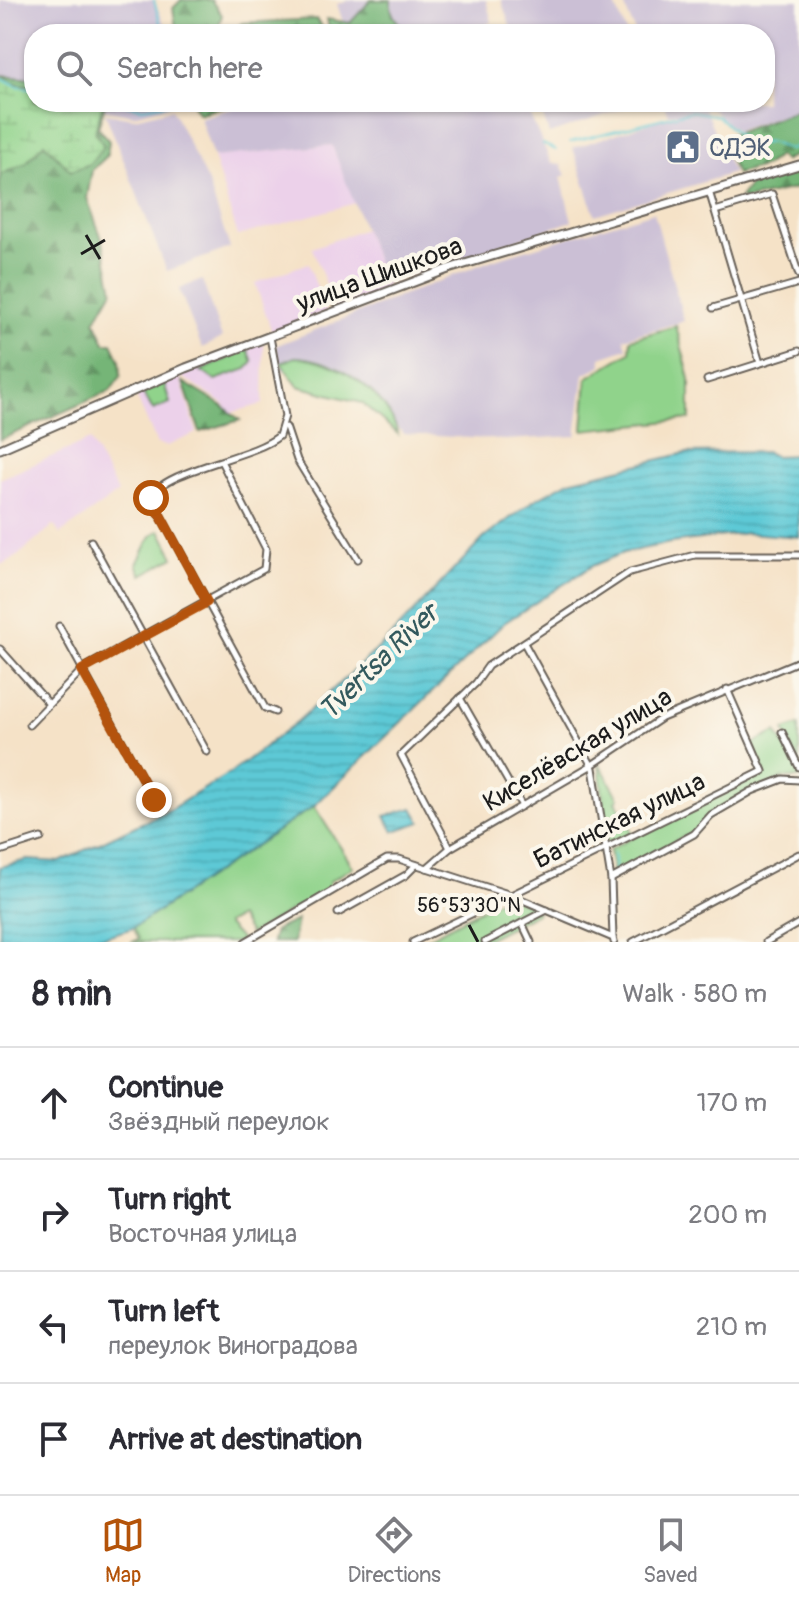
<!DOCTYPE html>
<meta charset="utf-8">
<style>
:root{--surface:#fff;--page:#f2f2f3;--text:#2b2b33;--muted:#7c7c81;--line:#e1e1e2;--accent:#b45309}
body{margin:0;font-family:Pangolin,sans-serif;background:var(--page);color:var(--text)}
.stop{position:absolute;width:24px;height:24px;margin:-18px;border:6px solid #b45309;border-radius:50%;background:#fff}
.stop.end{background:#b45309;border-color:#fff;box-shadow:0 2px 8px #0008}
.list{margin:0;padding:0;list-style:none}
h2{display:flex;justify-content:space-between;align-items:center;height:104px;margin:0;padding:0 32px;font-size:34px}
h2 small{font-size:26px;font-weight:400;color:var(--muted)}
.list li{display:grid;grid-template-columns:52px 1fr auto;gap:24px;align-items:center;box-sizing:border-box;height:112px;padding:0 32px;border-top:2px solid var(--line)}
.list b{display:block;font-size:30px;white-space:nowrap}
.list p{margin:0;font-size:26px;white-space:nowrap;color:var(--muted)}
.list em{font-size:26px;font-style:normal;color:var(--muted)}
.icon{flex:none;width:44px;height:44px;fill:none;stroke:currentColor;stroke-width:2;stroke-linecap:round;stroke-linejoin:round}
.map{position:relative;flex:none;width:799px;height:942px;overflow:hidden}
.search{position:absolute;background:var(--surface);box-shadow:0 2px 6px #0004;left:24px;right:24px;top:24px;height:88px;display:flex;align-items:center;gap:20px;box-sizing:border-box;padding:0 28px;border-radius:32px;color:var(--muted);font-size:30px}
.sheet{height:552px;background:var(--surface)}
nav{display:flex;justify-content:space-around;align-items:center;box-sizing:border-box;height:112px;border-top:2px solid var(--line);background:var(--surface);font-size:22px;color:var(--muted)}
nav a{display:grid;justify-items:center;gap:4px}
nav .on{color:var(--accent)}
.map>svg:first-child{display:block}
.built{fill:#ecd1ea}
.industrial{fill:#cbbfd5}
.green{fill:#90d38b;stroke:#567854;stroke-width:2}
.forest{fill:url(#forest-firs);stroke:#48684a;stroke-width:2}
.wetland{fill:url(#wetland-marsh);stroke:#567854;stroke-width:2}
.water{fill:url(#water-rules);stroke:#3c7279;stroke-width:2}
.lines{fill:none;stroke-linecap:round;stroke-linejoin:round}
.stream{stroke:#5dc9d6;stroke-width:2}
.street-casing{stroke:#686158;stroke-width:9}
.primary-casing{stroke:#686158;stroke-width:11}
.street{stroke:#fff;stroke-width:5}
.primary{stroke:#fff;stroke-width:7}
.route{stroke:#b45309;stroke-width:10}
.ticks{fill:none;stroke:#1c1c1c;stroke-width:3}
.labels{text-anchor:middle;stroke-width:8;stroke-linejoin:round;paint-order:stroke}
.service-label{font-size:26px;fill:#4e5e75;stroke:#fbf7ec;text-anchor:start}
.street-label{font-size:26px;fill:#1c1c1c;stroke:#fbf7ec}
.water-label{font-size:28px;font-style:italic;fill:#33595d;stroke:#fbf7ec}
.ticks-label{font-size:20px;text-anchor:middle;fill:#1c1c1c;stroke:#fbf7ec;stroke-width:8;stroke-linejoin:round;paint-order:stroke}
</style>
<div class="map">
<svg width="799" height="942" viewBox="0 0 799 942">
<defs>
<pattern id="forest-firs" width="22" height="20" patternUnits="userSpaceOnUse" patternTransform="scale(2)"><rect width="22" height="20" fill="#74b577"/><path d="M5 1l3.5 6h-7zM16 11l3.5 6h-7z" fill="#5e9261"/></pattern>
<pattern id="wetland-marsh" width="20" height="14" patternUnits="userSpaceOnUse" patternTransform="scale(2)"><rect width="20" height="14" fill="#90d38b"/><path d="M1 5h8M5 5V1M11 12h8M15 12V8" fill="none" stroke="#7cb577"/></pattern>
<pattern id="water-rules" width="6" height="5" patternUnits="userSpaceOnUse" patternTransform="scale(2)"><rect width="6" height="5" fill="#5dc9d6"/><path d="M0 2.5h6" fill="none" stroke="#50acb7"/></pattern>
</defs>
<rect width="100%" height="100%" fill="#fbf7ec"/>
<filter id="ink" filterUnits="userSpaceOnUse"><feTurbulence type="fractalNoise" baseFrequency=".0125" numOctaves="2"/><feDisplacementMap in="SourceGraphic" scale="16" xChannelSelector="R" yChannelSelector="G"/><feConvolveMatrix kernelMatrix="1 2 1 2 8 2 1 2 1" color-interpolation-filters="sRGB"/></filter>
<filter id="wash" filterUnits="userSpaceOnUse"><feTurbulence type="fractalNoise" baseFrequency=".006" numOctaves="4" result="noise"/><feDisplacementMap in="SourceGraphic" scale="32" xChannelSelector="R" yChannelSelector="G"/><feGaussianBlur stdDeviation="1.8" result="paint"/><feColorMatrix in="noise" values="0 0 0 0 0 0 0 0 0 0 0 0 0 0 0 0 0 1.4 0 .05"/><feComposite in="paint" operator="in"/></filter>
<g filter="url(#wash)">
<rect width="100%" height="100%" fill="#f5e2c7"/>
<g class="built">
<polygon points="332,145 355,203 238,236 213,157"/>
<polygon points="364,229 387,290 336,309 328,301 326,284 312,248"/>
<polygon points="308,263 326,312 272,332 255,283"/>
<polygon points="264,341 263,404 230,413 224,404 179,375 197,433 167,446 157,444 135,393 178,374"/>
<polygon points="90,440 118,493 60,534 54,525 15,558 0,565 0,479"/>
</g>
<g class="industrial">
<polygon points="0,0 154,0 169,34 34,34 34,96 0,82"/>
<polygon points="350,0 486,0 492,22 461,34 347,34 337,4"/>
<polygon points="501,0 613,0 627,34 513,34"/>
<polygon points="622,0 799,0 799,108 736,131 710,107 704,108 733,173 595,215 573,148 680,113 668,114 663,102 765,102 765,34 636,34"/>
<polygon points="66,102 183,102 134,115"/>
<polygon points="252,102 524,102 551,162 561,165 566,175 561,177 572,221 385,284 332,145 213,157 200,118"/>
<polygon points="538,102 642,102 549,134"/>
<polygon points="172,109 208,183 230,248 167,271 105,113 134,118"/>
<polygon points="654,212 684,321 624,338 627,348 601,357 602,365 584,374 576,436 505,440 404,434 364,394 304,365 283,371 275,346 495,259"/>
<polygon points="202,280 222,338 202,348 179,289"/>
</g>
<g class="green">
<polygon points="676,326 690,379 690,419 583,430 587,378 630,352 631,339"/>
<polygon points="248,349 253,362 247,369 215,380 201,371"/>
<path d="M295,357c40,0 94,38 103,77l-36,-31 -64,-17 -17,-23z"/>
<polygon points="164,383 170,403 153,410 143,393"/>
<polygon points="160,530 174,557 142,575 137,564 151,536"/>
<polygon points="799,725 799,765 784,730"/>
<polygon points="776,732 799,770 799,778 783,778 711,814 692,833 638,859 613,877 609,851 612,848 764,772 752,744"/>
<polygon points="599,763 619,798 616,801 633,834 608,845"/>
<polygon points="314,806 353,867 329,882 330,888 250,934 239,917 226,924 241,940 237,942 131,942 139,939 133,928"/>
<polygon points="506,896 534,906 537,913 481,942 420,942"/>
</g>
<g class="forest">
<polygon points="181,0 211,0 222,15 218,29 209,34 177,34 173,8"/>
<path d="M371,0h20c-2,19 11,28 27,34h-88l-3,-15 23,4z"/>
<polygon points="316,19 322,26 320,34 228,34 242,23"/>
<polygon points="0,75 34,78 34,102 147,102 105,105 98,128 109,141 107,156 92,170 87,198 103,242 113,290 95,321 105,343 112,343 120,360 121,376 110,391 0,440"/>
<polygon points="191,102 238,102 199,114"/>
<polygon points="799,109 799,153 784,161 778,156 766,166 736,174 723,141 728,136"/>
<polygon points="799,169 799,185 794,189 744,200 740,198 749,186"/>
<polygon points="183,382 223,406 240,420 200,432"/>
<polygon points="297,920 293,942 272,942 275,930"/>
</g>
<polygon class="wetland" points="0,74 18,84 34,86 34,102 103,102 95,132 104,146 90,164 71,171 44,143 26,163 0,175"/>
<g class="water">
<polygon points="765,452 775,456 799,455 799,537 747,533 670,543 623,553 592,566 504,623 314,806 133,928 86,942 0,942 0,867 27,860 60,862 169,810 230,773 298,721 384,643 484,538 533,501 569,481 686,453"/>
<polygon points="413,808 421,822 394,831 385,816"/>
</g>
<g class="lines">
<g class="stream">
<polyline points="154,0 163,34"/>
<polyline points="0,77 17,86 34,89"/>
<polyline points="113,102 142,108 172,103"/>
<polyline points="570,142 691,111 718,116 750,147 769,142 790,150 799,144"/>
<polyline points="543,144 556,150"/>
<polyline points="613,852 615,871"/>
</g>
</g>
</g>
<g filter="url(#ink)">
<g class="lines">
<defs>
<g id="street">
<polyline points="709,191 760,363"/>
<polyline points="715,211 772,194 799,275"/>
<polyline points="713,308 799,283"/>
<path d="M270,337l15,79 -6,20c-26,22 -118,34 -128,62l114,210 10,4"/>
<polyline points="707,380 799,351"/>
<polyline points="286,427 297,460 358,559"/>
<polyline points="91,541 207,752"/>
<polyline points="59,626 154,800"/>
<polyline points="524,643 593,768 611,879 613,938"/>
<polyline points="0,649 49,704"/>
<polyline points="460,698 522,806"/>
<polyline points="29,725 84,668 264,569 266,549 222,463"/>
<polyline points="782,732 799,767"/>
<polyline points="450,848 401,755 476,683 488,666 630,572 695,555 799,555"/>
<polyline points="0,851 41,838"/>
<polyline points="427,868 450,848 592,765 662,718 799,661"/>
<polyline points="611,879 694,834 711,815 752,791 783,779 799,780"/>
<polyline points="338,913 406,875 416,865"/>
<polyline points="522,923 531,942"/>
<polyline points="245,942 387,859 399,859 511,895 613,938 614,942"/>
<polyline points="413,942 490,905 499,896 511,895 763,771 727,689"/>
<polyline points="485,942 547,910"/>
<polyline points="633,942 799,854"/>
<polyline points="766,942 799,923"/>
</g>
<polyline id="primary" points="0,449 186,368 448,269 799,165"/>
</defs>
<use href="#street" class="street-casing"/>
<use href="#primary" class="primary-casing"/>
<use href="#street" class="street"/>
<use href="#primary" class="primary"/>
</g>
</g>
<g class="lines" filter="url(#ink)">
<polyline class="route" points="151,498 207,602 82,670 154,800"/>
</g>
<path class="ticks" d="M86,235l14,24M81,254l24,-14M469,925l9,17"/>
<defs>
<symbol id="civic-square" viewBox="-11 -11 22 22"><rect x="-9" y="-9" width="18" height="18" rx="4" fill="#5c6f8a" stroke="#fbf7ec"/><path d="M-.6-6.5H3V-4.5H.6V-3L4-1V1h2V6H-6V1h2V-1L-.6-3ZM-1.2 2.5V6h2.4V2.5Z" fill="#fff"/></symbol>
</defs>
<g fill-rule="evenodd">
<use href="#civic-square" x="663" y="127" width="40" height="40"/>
</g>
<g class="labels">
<g class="service-label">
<text x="709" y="156">СДЭК</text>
</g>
<g class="street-label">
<text transform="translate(379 274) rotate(-20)" y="9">улица Шишкова</text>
<text transform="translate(577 749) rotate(-31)" y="9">Киселёвская улица</text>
<text transform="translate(619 820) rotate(-26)" y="9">Батинская улица</text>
</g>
<g class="water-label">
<text transform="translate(378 661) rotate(-44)" y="10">Tvertsa River</text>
</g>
</g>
<g class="ticks-label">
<text x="469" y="912">56°53'30"N</text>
</g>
</svg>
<div class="stop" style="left:151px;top:498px"></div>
<div class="stop end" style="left:154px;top:800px"></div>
<div class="search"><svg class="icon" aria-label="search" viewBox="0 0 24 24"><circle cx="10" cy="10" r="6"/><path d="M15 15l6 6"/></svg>Search here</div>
</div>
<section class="sheet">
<h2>8 min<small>Walk · 580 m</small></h2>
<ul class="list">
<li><svg class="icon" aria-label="ahead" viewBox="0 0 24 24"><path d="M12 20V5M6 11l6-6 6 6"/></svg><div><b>Continue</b><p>Звёздный переулок</p></div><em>170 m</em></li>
<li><svg class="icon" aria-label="right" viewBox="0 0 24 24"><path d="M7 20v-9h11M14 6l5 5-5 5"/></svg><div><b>Turn right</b><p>Восточная улица</p></div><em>200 m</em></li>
<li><svg class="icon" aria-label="left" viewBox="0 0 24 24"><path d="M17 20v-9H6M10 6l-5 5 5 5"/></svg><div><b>Turn left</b><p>переулок Виноградова</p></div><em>210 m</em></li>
<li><svg class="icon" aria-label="arrive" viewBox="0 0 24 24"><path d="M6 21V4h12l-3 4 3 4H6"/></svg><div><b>Arrive at destination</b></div></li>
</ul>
</section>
<nav>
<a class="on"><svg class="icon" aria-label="map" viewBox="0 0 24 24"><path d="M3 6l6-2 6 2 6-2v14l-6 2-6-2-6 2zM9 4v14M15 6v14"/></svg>Map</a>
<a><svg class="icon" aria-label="directions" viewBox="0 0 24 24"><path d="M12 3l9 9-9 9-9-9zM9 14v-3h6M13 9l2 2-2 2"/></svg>Directions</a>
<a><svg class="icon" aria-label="saved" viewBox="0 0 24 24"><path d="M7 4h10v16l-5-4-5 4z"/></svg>Saved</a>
</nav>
